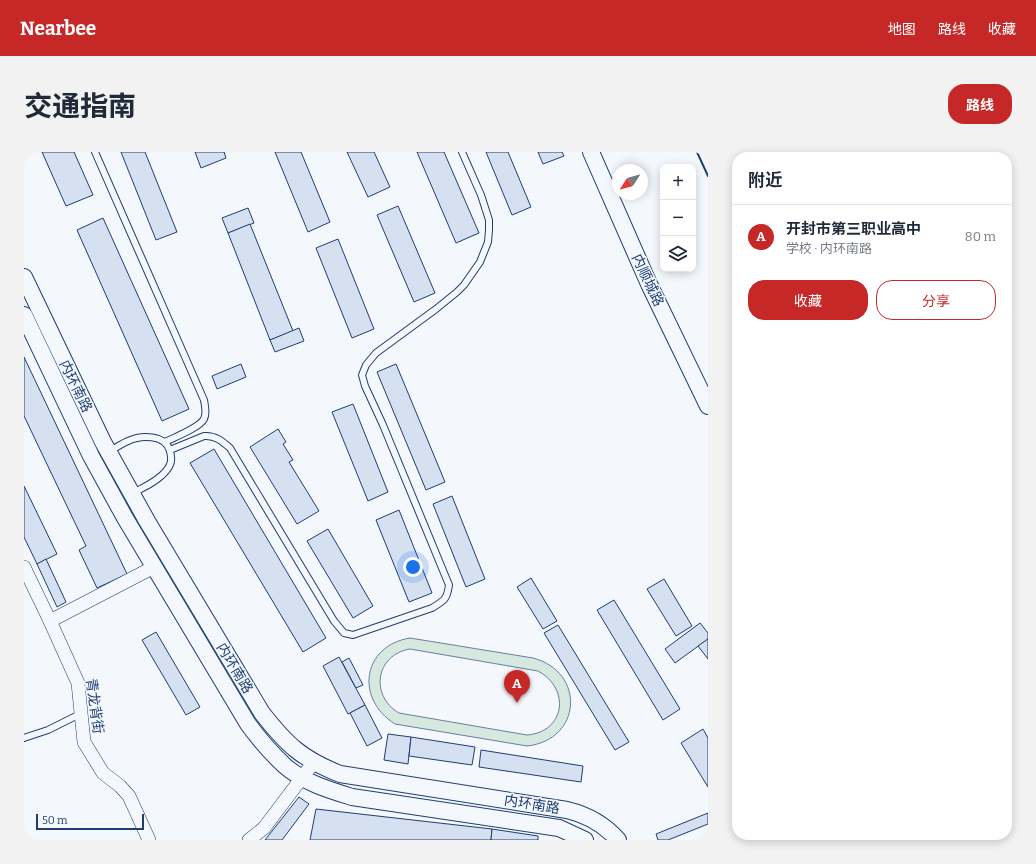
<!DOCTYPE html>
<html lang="zh">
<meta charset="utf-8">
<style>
:root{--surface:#fff;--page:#f2f2f3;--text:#1f2937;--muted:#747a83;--line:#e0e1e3;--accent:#c62828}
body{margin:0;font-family:Bitter,"Noto Sans SC",serif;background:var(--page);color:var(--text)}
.controls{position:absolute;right:12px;top:12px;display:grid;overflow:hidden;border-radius:8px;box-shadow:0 2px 10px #0003}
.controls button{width:36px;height:36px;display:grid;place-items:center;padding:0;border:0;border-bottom:1px solid var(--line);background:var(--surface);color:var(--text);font:20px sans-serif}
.compass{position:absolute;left:588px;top:12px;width:36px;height:36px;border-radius:50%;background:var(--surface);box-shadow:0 2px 10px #0003;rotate:234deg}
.scale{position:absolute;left:12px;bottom:10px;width:108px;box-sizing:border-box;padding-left:4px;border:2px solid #1d3f73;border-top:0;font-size:11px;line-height:14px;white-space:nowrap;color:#1d3f73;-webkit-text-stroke:3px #f4f7fb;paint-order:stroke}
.you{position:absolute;left:389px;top:415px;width:14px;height:14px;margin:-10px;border:3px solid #fff;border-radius:50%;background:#1a73e8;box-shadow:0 0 0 6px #1a73e833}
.badge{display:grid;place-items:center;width:26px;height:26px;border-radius:50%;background:var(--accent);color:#fff;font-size:13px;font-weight:700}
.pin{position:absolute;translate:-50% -33px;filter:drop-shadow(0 1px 2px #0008)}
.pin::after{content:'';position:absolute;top:21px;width:14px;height:12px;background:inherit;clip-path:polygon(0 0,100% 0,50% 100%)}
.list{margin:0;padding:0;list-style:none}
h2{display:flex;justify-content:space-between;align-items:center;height:52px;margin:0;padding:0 16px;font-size:17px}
h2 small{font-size:13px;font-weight:400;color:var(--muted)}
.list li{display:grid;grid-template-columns:26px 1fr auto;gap:12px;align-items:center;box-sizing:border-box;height:64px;padding:0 16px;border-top:1px solid var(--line)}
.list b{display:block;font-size:15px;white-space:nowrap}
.list p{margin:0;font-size:13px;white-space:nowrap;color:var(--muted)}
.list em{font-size:13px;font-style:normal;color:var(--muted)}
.actions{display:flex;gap:8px;padding:12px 16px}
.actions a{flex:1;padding:9px 0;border:1px solid var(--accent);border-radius:16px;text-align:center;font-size:14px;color:var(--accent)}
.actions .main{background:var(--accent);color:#fff}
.icon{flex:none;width:22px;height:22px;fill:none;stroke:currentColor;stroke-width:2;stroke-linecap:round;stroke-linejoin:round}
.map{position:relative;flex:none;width:684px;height:688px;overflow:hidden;border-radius:16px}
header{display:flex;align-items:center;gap:24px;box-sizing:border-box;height:56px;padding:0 20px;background:var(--accent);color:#fff}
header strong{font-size:19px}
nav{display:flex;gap:22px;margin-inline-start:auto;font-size:14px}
.intro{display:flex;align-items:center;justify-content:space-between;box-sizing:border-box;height:96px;padding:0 24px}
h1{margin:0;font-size:28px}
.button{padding:10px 18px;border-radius:16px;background:var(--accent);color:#fff;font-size:14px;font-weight:700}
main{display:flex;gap:24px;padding:0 24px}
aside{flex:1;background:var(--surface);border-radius:16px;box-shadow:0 2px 10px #0003}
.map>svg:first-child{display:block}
.green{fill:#d7e8df;stroke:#687fa3;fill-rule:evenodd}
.building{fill:#d5e0f0;stroke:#1d3f73}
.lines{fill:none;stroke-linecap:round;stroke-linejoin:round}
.service-casing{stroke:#1d3f73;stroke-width:8}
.minor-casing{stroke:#1d3f73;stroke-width:14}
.tertiary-casing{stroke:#1d3f73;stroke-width:18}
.service{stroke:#f4f7fb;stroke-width:6}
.minor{stroke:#f4f7fb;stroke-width:13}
.tertiary{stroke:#f4f7fb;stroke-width:16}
.wall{stroke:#1d3f73;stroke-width:2}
.labels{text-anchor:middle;stroke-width:3;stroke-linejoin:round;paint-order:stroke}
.street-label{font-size:14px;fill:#1d3f73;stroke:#f4f7fb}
</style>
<header>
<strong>Nearbee</strong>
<nav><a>地图</a><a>路线</a><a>收藏</a></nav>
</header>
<div class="intro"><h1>交通指南</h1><a class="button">路线</a></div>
<main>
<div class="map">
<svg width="684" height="688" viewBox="0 0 684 688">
<rect width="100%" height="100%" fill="#f4f7fb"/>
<path class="green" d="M386,486l123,20c53,14 49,82 -6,88l-132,-22c-40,-25 -33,-78 15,-86zM386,497l128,22c33,18 27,61 -11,64l-128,-22c-29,-17 -24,-58 11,-64z"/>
<g class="building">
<polygon points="18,0 50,0 69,43 42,54"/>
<polygon points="97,0 121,0 153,80 132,88"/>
<polygon points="171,0 200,0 202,6 177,16"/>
<polygon points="251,0 277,0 306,70 284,80"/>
<polygon points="323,0 350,0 366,35 344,45"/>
<polygon points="393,0 420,0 455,81 432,91"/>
<polygon points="462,0 484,0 507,55 488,63"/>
<polygon points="514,0 538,0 540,4 519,12"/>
<polygon points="374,54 411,141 390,150 353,63"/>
<polygon points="224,56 230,71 204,81 198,66"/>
<polygon points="79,66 165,257 138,269 53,78"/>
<polygon points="226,72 269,179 246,188 204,81"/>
<polygon points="314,87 350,177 328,186 292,96"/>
<polygon points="275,176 280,189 251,200 246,188"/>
<polygon points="0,205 103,422 73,436 55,398 62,394 0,264"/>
<polygon points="217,212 222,225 193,237 188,224"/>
<polygon points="372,212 421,330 402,338 353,220"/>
<polygon points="329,252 364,340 344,349 308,260"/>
<polygon points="254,277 262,290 259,292 269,308 265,310 295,359 273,372 226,295"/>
<polygon points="190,297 302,486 279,500 166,311"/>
<polygon points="0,334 33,402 13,412 0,385"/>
<polygon points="428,344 461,427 442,435 409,352"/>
<polygon points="375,358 408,441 385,450 352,368"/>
<polygon points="304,377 349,454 329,466 283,389"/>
<polygon points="22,407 42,450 33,455 13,412"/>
<polygon points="507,426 533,469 519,477 493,435"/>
<polygon points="640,427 668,474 652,484 623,437"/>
<polygon points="590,448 656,557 639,568 573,458"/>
<polygon points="676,471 684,481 684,487 651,511 641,497"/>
<polygon points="534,473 605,590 591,598 520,481"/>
<polygon points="132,480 176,555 162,563 118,488"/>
<polygon points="684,487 684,507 674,494"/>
<polygon points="315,505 341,553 324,562 299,514"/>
<polygon points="325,506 339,533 332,536 318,510"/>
<polygon points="341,553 358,586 343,594 326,561"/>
<polygon points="679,577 684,586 684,635 657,591"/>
<polygon points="364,582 387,585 384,612 360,608"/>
<polygon points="387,585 451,595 448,613 385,604"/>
<polygon points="457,598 559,614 557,630 455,615"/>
<polygon points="275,645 285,652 258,688 241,688"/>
<polygon points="292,657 468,677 467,688 286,688"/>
<polygon points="684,661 684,672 644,688 634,688 632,682"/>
<polygon points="468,677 514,684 514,688 467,688"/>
</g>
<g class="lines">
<defs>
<g id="service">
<path d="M71,0l109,248c1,6 3,13 0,19 -5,9 -29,18 -39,23"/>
<path d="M146,298l34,-14c11,-1 18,5 26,12l104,173 10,12 9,2 79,-27c13,-8 15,-9 17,-23l-66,-160 -18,-39 -3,-11 4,-10 10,-12 60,-44 21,-17 7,-7 16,-23 8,-20 1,-12v-10l-8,-25 -19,-43"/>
<path d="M85,300c6,-4 12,-8 19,-11 13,-6 37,-7 42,10 2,8 2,13 -4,20 -8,10 -22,16 -33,22"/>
<polyline points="0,586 24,578 56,562"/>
</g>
<g id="minor">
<polyline points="0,415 26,469 54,531 60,590 79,621 96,634 105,644 125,688"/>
<polyline points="26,469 130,415"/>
<polyline points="225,688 240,676 289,611"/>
</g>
<g id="tertiary">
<polyline points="567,0 625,132 684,254"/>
<path d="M0,125l79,165 44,79 115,192c25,32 40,46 78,61l227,36c21,5 37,14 51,30"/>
<path d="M0,163l67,141 34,62 123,206c11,15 23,29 37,42 18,16 44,24 67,31l207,31 26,12"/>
</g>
</defs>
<use href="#service" class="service-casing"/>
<use href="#minor" class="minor-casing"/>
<use href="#tertiary" class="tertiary-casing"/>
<use href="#service" class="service"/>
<use href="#minor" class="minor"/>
<use href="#tertiary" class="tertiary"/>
<polyline class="wall" points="673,0 684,24"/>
</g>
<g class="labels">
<g class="street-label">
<text transform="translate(624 128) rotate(65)" y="5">内顺城路</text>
<text transform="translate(52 234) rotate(64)" y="5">内环南路</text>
<text transform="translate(211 516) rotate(59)" y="5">内环南路</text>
<text transform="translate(71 554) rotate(82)" y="5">青龙背街</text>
<text transform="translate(508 652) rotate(9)" y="5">内环南路</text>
</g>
</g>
</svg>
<div class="controls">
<button>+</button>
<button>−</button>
<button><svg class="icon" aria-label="layers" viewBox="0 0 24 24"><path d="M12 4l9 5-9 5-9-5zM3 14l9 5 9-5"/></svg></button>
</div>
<svg class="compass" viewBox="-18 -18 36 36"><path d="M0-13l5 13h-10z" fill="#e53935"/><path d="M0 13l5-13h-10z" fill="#747a83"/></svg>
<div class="scale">50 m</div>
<div class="you"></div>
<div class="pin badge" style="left:493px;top:551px">A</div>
</div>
<aside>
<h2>附近<small></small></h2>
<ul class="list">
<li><span class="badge">A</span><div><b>开封市第三职业高中</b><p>学校 · 内环南路</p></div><em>80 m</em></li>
</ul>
<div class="actions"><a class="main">收藏</a><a>分享</a></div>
</aside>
</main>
